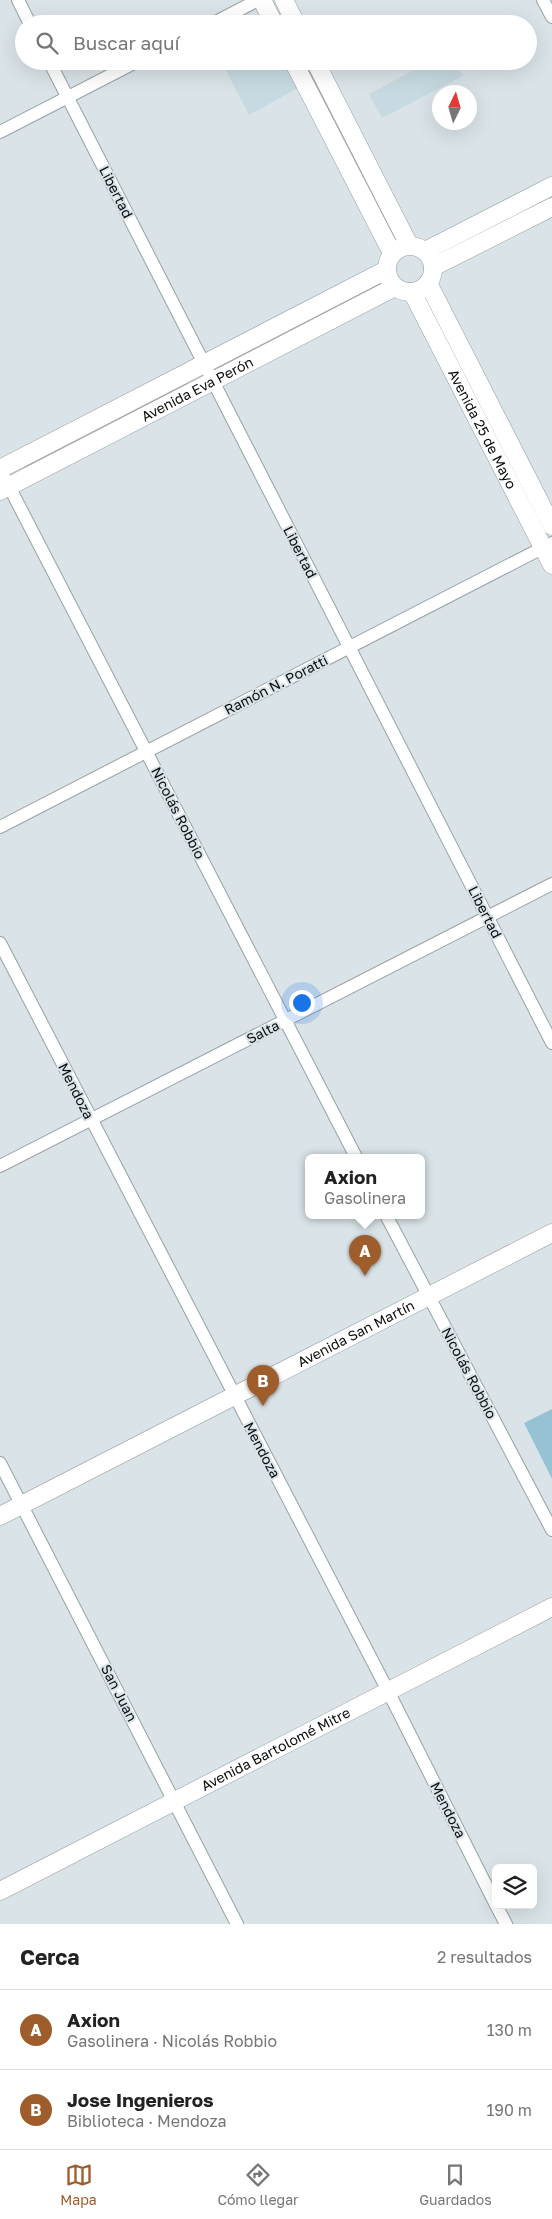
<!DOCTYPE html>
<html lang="es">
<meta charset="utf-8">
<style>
:root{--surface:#fff;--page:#f6f6f6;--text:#222;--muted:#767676;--line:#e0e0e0;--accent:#a05d2c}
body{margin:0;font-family:"Golos Text",sans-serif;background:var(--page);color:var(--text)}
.controls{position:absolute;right:15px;bottom:15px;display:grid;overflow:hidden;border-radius:8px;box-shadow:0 5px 20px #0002}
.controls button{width:45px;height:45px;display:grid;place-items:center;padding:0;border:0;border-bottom:1px solid var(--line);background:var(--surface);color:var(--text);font:25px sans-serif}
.compass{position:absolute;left:432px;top:85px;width:45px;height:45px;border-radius:50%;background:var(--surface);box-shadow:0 5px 20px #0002;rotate:5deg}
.you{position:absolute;left:301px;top:1002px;width:18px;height:18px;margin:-12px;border:4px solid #fff;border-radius:50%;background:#1a73e8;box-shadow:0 0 0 8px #1a73e833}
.badge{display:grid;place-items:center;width:32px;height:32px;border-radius:50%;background:var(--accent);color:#fff;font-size:16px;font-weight:700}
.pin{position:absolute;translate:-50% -41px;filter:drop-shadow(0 1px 2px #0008)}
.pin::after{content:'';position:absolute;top:26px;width:18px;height:15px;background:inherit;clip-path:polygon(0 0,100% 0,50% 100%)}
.popup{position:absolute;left:305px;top:1154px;width:120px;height:65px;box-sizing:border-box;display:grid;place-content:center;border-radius:8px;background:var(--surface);filter:drop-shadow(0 1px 4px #0005);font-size:16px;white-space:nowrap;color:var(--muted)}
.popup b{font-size:19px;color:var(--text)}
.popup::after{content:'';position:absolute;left:50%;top:100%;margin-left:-10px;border:10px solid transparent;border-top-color:var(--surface)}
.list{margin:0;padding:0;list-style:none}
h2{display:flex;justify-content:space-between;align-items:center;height:65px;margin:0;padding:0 20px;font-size:21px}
h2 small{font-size:16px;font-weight:400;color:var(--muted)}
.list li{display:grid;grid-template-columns:32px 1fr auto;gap:15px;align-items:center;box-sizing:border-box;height:80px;padding:0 20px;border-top:1px solid var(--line)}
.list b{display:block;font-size:19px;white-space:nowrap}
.list p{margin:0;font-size:16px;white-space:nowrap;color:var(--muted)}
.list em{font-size:16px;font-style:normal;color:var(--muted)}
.icon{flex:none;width:28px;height:28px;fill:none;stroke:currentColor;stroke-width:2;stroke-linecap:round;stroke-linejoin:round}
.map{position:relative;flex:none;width:552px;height:1924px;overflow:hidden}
.search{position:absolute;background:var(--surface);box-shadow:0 5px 20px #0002;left:15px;right:15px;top:15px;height:55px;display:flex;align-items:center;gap:12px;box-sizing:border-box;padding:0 18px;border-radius:28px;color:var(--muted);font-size:19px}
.sheet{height:225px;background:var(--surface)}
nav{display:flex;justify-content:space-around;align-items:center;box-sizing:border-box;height:70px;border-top:1px solid var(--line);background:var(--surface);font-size:14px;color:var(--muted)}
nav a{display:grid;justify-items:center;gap:2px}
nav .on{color:var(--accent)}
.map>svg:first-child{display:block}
.built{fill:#c8dae1}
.green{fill:#c7ab9a}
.building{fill:#96c2d3}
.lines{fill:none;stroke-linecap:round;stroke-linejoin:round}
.street-casing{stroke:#98a1a4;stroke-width:14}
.secondary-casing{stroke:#98a1a4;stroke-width:19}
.street{stroke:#fff;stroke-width:12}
.secondary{stroke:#fff;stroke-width:18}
.labels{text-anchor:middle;stroke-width:4;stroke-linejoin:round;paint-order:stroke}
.street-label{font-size:14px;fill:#0b0e0f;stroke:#dae4e8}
</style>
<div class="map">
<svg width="552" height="1924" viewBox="0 0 552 1924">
<rect width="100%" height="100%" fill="#dae4e8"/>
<g class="built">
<polygon points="221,61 287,61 300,87 249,115"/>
<polygon points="431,61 455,61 463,76 382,118 369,94"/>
</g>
<g class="green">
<polygon points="302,61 309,61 397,235 391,238"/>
<polygon points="381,281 384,287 219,371 216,365"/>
<polygon points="186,380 189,386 25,470 22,464"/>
</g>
<polygon class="building" points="552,1409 552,1479 524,1423"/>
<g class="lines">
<defs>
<g id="street">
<polyline points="18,0 30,24"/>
<polyline points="543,0 552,17"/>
<polyline points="212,24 258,0"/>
<polyline points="49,61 552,1043"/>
<polyline points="0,132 138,61"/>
<polyline points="0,469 356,1157"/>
<polyline points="0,827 552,543"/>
<polyline points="0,943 388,1691 496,1905"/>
<polyline points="0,1166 552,884"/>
<polyline points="386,1215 552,1530"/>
<polyline points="0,1463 237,1924"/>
<polyline points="496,1905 506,1924"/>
</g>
<g id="secondary">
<polyline points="262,0 274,24"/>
<polyline points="284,0 296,24"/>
<polyline points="293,61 392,253"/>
<polyline points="315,61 409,245"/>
<circle cx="410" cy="269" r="23"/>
<polyline points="425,251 552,186"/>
<polyline points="433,267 552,207"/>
<polyline points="428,283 552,526"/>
<path id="s1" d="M412,292l140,273"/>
<polyline points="0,469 386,270"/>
<path id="s2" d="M0,491l395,-204"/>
<path id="s3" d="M0,1516l552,-283"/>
<path id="s4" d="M0,1891l552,-284"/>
</g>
</defs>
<use href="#street" class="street-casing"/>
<use href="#secondary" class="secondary-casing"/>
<use href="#street" class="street"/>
<use href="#secondary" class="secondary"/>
</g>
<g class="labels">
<g class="street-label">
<text transform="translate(116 192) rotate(63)" y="5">Libertad</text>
<text dy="5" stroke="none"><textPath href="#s2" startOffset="222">Avenida Eva Perón</textPath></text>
<text dy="5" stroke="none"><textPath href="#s1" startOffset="154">Avenida 25 de Mayo</textPath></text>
<text transform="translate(300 552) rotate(63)" y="5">Libertad</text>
<text transform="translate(276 685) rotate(-27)" y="5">Ramón N. Poratti</text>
<text transform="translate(178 813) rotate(63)" y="5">Nicolás Robbio</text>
<text transform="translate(485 912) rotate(63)" y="5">Libertad</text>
<text transform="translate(263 1032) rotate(-27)" y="5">Salta</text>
<text transform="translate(76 1091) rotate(63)" y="5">Mendoza</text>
<text dy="5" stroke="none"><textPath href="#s3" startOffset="400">Avenida San Martín</textPath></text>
<text transform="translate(469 1373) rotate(62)" y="5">Nicolás Robbio</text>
<text transform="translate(262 1450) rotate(62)" y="5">Mendoza</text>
<text transform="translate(119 1693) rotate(63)" y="5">San Juan</text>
<text dy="5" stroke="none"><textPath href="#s4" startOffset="310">Avenida Bartolomé Mitre</textPath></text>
<text transform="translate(448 1810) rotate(63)" y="5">Mendoza</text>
</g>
</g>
</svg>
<div class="controls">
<button><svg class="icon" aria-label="layers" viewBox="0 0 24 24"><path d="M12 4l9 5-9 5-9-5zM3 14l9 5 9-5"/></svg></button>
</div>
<svg class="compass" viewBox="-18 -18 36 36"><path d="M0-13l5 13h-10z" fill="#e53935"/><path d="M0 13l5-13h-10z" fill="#767676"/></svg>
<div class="you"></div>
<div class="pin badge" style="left:365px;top:1276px">A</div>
<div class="popup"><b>Axion</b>Gasolinera</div>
<div class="pin badge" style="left:263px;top:1406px">B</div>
<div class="search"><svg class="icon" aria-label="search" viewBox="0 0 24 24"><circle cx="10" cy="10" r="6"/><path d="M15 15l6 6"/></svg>Buscar aquí</div>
</div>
<section class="sheet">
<h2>Cerca<small>2 resultados</small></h2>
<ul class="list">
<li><span class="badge">A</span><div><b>Axion</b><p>Gasolinera · Nicolás Robbio</p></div><em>130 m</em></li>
<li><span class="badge">B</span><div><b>Jose Ingenieros</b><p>Biblioteca · Mendoza</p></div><em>190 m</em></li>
</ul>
</section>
<nav>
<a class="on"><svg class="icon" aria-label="map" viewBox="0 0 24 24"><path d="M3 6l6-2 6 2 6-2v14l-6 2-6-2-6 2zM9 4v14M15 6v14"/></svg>Mapa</a>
<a><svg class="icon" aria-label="directions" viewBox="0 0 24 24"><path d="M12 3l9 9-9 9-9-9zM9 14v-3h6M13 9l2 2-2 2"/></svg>Cómo llegar</a>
<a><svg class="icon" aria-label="saved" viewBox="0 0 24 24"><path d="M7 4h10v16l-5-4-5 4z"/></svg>Guardados</a>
</nav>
